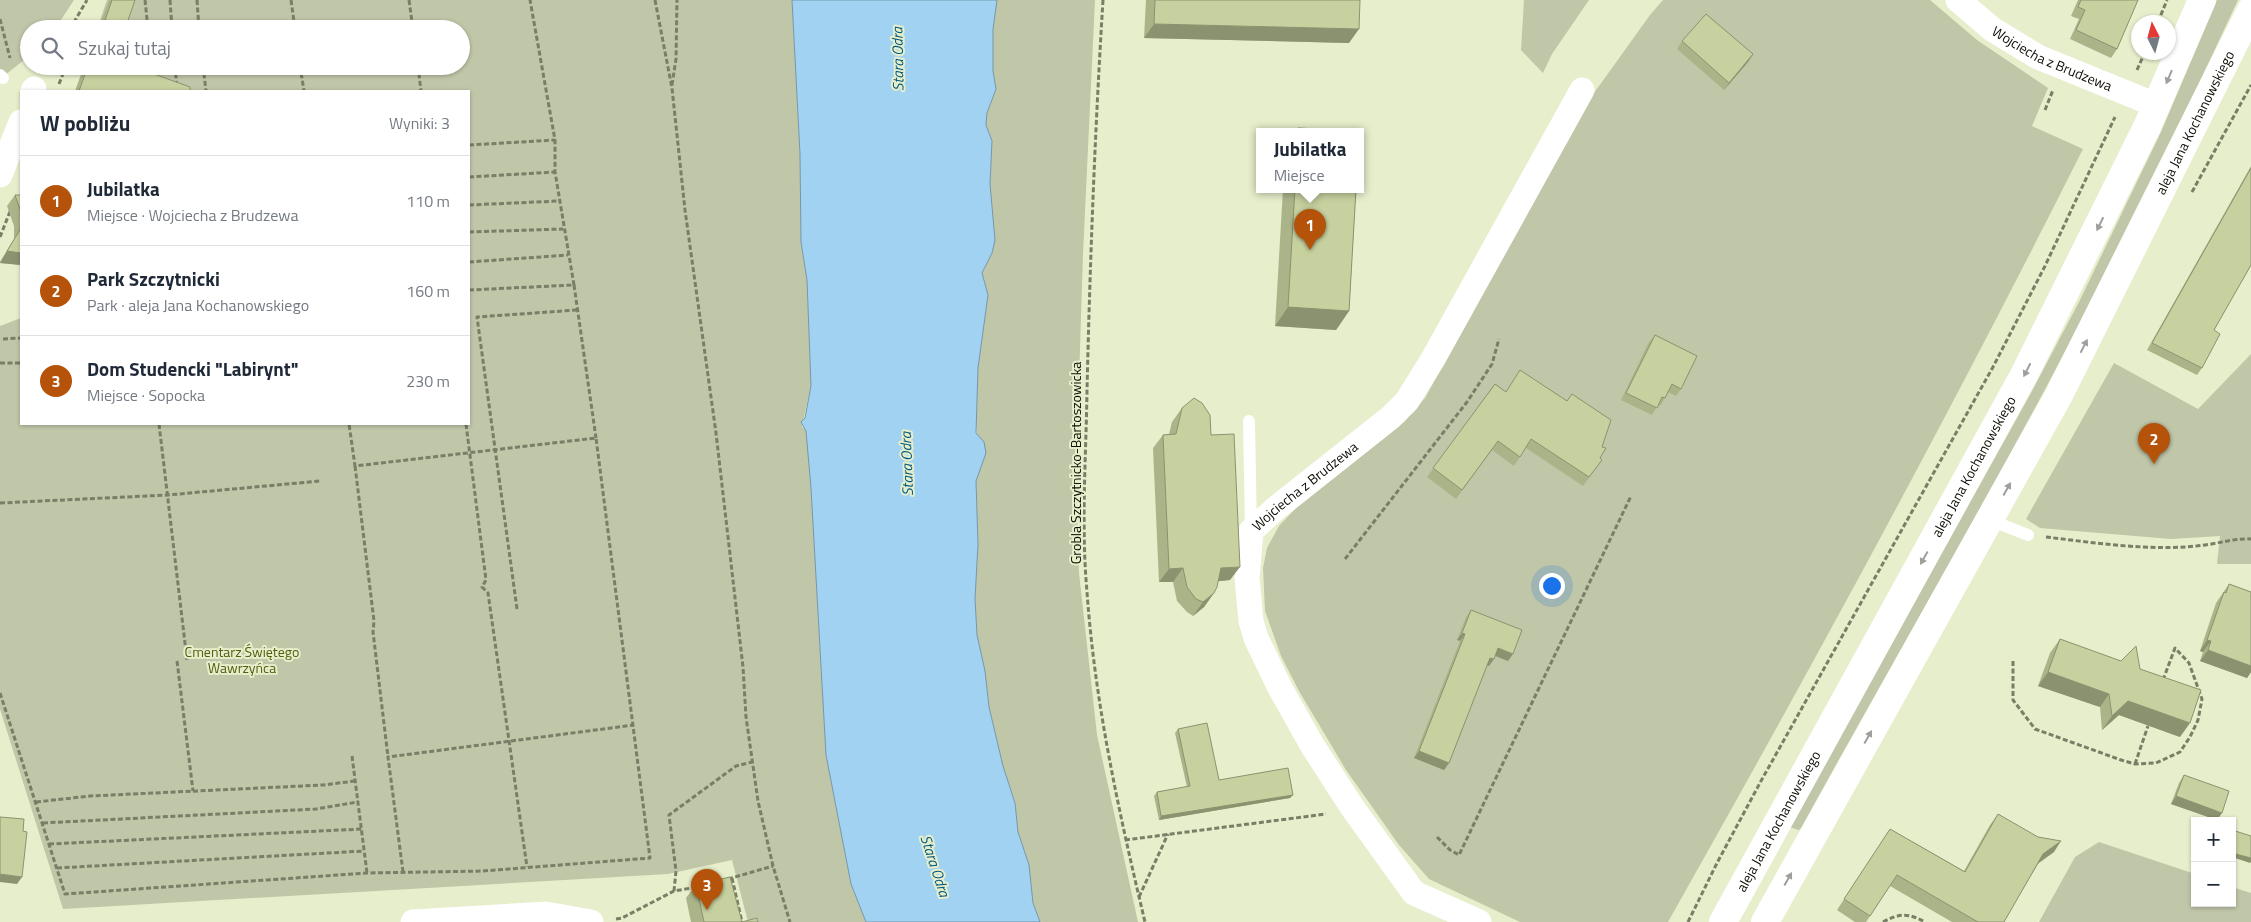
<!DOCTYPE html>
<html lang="pl">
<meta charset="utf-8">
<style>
:root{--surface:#fff;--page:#f2f2f3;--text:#1f2937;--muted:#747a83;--line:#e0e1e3;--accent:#b45309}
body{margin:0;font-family:"Titillium Web",sans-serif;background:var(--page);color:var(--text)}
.controls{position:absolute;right:15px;bottom:15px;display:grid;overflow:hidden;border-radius:0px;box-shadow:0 1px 4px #0004}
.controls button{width:45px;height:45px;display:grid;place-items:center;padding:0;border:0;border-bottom:1px solid var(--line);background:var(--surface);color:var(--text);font:25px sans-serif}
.compass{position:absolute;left:2131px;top:15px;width:45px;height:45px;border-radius:50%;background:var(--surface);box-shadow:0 1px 4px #0004;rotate:354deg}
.you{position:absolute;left:1551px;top:585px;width:18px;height:18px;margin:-12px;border:4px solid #fff;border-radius:50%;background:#1a73e8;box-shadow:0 0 0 8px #1a73e833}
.badge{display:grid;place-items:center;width:32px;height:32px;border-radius:50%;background:var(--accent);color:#fff;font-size:16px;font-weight:700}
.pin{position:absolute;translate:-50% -41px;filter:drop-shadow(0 1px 2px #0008)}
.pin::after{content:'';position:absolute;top:26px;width:18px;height:15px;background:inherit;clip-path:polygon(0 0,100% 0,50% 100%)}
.popup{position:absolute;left:1256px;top:128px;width:108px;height:65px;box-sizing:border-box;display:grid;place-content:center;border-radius:0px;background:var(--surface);filter:drop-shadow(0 1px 4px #0005);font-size:16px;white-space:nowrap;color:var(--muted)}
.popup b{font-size:19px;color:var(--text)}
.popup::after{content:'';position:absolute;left:50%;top:100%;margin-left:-10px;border:10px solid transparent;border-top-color:var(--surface)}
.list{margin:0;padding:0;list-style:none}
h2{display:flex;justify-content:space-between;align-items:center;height:65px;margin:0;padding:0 20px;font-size:21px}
h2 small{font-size:16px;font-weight:400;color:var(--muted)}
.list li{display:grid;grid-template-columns:32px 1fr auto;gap:15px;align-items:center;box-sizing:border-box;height:90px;padding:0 20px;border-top:1px solid var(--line)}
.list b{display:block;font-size:19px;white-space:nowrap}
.list p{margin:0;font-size:16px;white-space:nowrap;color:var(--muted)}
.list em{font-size:16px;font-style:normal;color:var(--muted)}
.icon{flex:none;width:28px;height:28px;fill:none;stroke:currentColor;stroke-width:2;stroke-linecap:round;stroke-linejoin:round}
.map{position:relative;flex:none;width:2251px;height:922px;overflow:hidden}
.search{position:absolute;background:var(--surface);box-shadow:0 1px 4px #0004;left:20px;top:20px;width:450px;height:55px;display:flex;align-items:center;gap:12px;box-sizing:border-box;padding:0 18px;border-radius:28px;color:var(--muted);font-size:19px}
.panel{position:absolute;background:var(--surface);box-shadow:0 1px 4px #0004;left:20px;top:90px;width:450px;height:335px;border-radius:0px}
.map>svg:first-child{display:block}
.green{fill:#c0c6a8}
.water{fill:#a1d2f2;stroke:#7497ab}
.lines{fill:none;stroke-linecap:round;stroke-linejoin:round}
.path{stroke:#797e67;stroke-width:3;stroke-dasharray:5 2.5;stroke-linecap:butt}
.lane{stroke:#fff;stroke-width:12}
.street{stroke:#fff;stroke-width:25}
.secondary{stroke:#fff;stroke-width:28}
.wall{fill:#abb489}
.shaded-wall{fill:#8b926f}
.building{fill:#c7d19f;stroke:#8b926f}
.oneway{fill:#9e9f9b}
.labels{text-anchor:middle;stroke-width:4;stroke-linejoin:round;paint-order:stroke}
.street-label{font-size:14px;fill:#0c0e04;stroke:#e6eecb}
.park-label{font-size:14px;fill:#545e0f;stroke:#e6eecb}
.water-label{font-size:15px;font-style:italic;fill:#005981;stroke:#e6eecb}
</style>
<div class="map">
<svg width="2251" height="922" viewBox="0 0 2251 922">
<rect width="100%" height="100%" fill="#e6eecb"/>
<g class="green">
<polygon points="0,0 74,0 55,29 29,29 29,56 0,79"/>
<polygon points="107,0 792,0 800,154 801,242 807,280 811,386 802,426 806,431 811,488 826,755 851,884 866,922 748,922 732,860 668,874 63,909 0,709 0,326 21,318 21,424 469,424 469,91 170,91 128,66 461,66 461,29 97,29"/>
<polygon points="997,0 1095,0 1083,254 1076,474 1079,573 1097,735 1138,922 1040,922 1033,903 1029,865 1018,832 1015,802 1003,766 989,707 985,671 977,635 975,599 978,544 976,481 980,467 976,420 978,368 988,295 982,273 992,253 995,240 990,184 992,141 986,125 987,113 996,89 993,71 993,29"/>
<polygon points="1524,0 1589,0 1552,54 1543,73 1521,50"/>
<path d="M1663,0h267l47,40 71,48 -16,38 51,23c-131,261 -271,518 -415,773h-148l-91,-43 -30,-34 -53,-75 -47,-79 -18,-35 -16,-45 -2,-43 4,-20 12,-22 17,-18 108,-86 21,-24 169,-305 56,-78z"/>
<path d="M2217,0h21c-56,121 -115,241 -177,359 -83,158 -174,312 -260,469l-2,2 -10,-3 242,-434 48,-91 82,-170z"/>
<polygon points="2251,354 2251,564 2217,564 2220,536 2171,539 2040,528 2026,519 2114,363 2198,409"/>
<polygon points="2099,842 2195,874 2195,903 2232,903 2232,887 2251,893 2251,922 2039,922 2075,857"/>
</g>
<polygon class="water" points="792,0 997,0 993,29 993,71 996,89 987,113 986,125 992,141 990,184 995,240 992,253 982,273 988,295 978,368 976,433 984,442 986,453 976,481 978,544 975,599 977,635 985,671 989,707 1003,766 1015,803 1018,832 1029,865 1033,903 1040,922 866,922 851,884 826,755 811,488 806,431 801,422 805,418 811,386 807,280 801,242 800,154"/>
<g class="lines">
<g class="path">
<polyline points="145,0 148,29"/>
<polyline points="170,0 172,29"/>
<polyline points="197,0 199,29"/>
<polyline points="291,0 295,29"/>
<polyline points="409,0 413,29"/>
<polyline points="655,0 672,88 685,210 716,433 743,667 746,717 758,801 773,866 790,922"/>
<path d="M1103,0c-8,130 -13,261 -16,391 -1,67 -6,134 0,201 8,112 32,221 58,330"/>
<polyline points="0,19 10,58"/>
<polyline points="2158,22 2167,0"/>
<polyline points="70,29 87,0"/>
<polyline points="151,66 152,76"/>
<polyline points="175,66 177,90 179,91"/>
<polyline points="203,66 206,91"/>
<polyline points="300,66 304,91"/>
<polyline points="418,66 421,91"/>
<polyline points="2137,70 2145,52"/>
<polyline points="59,84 66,66"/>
<polyline points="672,85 676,59 677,0"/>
<polyline points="2045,110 2053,90"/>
<polyline points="469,145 555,140"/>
<polyline points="469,177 555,172"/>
<polyline points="2192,192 2251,85"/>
<polyline points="469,205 559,201"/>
<polyline points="469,232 563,229"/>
<polyline points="0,237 11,209"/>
<polyline points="469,262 568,255"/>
<polyline points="574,285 596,438"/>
<polyline points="469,290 574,285 555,172 555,140 530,0"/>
<polyline points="3,339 21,338"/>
<polyline points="0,363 21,363"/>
<polyline points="159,424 187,660"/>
<polyline points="466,424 486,580 482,587 488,593 527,867"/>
<polyline points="355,466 374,621 373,632 388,757"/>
<polyline points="0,503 168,495 320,481"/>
<path d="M2046,537c51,6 108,15 159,8 16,-2 30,-7 46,-6"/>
<polyline points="1345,559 1467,402 1492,364 1499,339"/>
<polyline points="517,609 477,317 577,310"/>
<polyline points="177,661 193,791"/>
<polyline points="2013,661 2013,700 2035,729 2121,760 2135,764 2156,763 2180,752 2190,737 2198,720 2202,699 2189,663 2175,648 2163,680"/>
<polyline points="0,693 65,894 367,873 483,871 650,858 596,438 355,466 349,424"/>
<polyline points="352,756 367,873"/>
<polyline points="2135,764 2148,726"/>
<polyline points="36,802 90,796 323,785 355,781"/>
<polyline points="43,823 316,809 358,802"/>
<polyline points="1437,837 1450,850 1459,855 1631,496"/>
<polyline points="1125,840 1326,814"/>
<polyline points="49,844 362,829"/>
<polyline points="57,868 364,851"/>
<polyline points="403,872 388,757 634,725"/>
<polyline points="732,878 742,922"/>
<polyline points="728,879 773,866"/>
<polyline points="674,891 676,871 669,815 736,766 752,762"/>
<polyline points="1139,897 1168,834"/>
<polyline points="616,919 622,918 674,891 697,887"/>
<polyline points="1688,922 1717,863 1761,781 1993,367 2045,266 2115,117"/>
<path d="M1883,922c17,-9 25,-9 42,0"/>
</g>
<g class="lane">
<polyline points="0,75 3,78"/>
<polyline points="1249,421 1251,531"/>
<polyline points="1990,520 2028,535"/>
</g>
<g class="street">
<path id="s1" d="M1958,0l34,29 46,28 118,48"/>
<polyline points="33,91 34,89"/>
<polyline points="0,175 21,122"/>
<polyline points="413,922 546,914 591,922"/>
<path id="s2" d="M1479,922l-65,-29 -62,-86 -40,-62 -33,-59 -23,-48 -5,-17 -4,-43 4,-47 24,-22 116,-92 16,-16 26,-42 149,-269"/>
</g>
<g class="secondary">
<path id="s3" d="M1723,922l301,-547 123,-248 55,-127"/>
<path id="s4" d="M1765,922l294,-527 192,-385"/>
</g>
</g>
<g class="wall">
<polygon points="109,0 135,0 125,29 98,29"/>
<polygon points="1146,0 1360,0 1349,43 1144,38"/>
<polygon points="2078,0 2138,0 2117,49 2111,58 2070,39 2079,19 2071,16"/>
<polygon points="1682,41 1753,54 1748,62 1724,90 1677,49"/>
<polygon points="84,66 132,66 190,91 75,91"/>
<polygon points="2251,166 2251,265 2214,330 2202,368 2197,375 2147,350"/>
<polygon points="1283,189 1356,189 1349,311 1336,330 1275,326"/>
<polygon points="15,195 21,195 21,265 0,263 0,262 14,239 14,226 7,206"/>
<polygon points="1655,335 1681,389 1676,396 1668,392 1665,398 1660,406 1658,405 1652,415 1621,400 1649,342"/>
<polygon points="1495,384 1602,460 1583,486 1526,448 1514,466 1492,450 1456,499 1427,477"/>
<polygon points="1182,408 1211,435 1230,580 1218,581 1214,593 1204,607 1193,616 1187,612 1177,601 1173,582 1159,582 1153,448 1163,435 1169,434 1172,422"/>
<polygon points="2229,584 2251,592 2251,672 2247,678 2200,661 2203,652 2200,651 2216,603"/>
<polygon points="1471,610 1508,661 1495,656 1489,666 1487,666 1449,763 1444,770 1414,758 1460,641 1457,640 1466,617"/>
<polygon points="2060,639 2140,669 2180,737 2119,715 2102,730 2100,707 2038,686 2050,653"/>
<polygon points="1178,729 1219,780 1293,795 1290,798 1159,820 1154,796 1157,792 1187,787 1175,733"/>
<polygon points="2184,775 2217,820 2171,804 2179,783"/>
<polygon points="1998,814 2054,852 2038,864 2004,922 1952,922 1890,886 1866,922 1855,922 1837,910 1890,829 1964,871 1990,825"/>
<polygon points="696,885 742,922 758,922 691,922 686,898"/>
</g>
<g class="shaded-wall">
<polygon points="1154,24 1359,29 1349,43 1144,38"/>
<polygon points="1753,54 1748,62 1724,90 1729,83"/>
<polygon points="7,251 21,253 21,265 0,263"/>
<polygon points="1288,307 1349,311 1336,330 1275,326"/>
<polygon points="1240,567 1230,580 1211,582 1221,568"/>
<polygon points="1183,568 1173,582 1159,582 1169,569"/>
<polygon points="1214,593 1204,607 1193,616 1203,602"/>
<polygon points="1462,633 1465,634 1460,641 1457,640"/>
<polygon points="2207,640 2211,641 2203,652 2200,651"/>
<polygon points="1498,648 1513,654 1508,661 1493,655"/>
<polygon points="2208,650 2251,666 2251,672 2247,678 2200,661"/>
<polygon points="1490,658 1494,659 1489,666 1485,665"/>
<polygon points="2048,672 2109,694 2100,707 2038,686"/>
<polygon points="2128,701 2190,723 2180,737 2119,715 2102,730 2112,716"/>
<polygon points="1419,751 1449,763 1444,770 1414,758"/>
<polygon points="1293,795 1290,798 1159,820 1161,816"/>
<polygon points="2176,796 2222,813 2217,820 2171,804"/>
<polygon points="2061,841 2054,852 2035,865 2043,854"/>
<polygon points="2232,853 2251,858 2251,862 2250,863 2232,857"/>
<polygon points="0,874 22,877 17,884 0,882"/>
</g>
<g class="building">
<polygon points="112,0 135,0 125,29 102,29"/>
<polygon points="1155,0 1360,0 1359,29 1154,24"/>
<polygon points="2081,0 2138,0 2117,49 2076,30 2085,10 2078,7"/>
<polygon points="1706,14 1753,54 1729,83 1682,41"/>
<polygon points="88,66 132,66 190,87 190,91 79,91"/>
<polygon points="1298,128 1355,131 1298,131"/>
<polygon points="2251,168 2251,265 2214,330 2220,334 2202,368 2152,343"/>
<polygon points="1295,189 1356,189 1349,311 1288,307"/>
<polygon points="15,195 21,195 21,212"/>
<polygon points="21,228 21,253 7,251"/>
<polygon points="1655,335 1697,356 1681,389 1672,384 1665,398 1662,397 1657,408 1626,393"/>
<polygon points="1520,370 1567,401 1572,394 1611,420 1602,447 1606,448 1600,458 1602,460 1589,477 1531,439 1520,457 1498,441 1462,490 1433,468 1495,384 1506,392"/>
<polygon points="1194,398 1202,403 1210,415 1211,435 1234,434 1240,567 1221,568 1217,587 1214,593 1203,602 1196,599 1187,587 1183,568 1169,569 1163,435 1176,434 1182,408"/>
<polygon points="2229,584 2251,592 2251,666 2208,650 2211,641 2207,640 2224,592 2226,593"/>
<polygon points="1471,610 1522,630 1513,654 1498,648 1494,659 1490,658 1449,763 1419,751 1465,634 1462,633"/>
<polygon points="2060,639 2121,661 2136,646 2140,669 2201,690 2190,723 2128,701 2112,716 2109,694 2048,672"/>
<polygon points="1207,723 1219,780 1288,768 1293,795 1161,816 1157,792 1190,786 1178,729"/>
<polygon points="2184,775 2229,791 2222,813 2176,796"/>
<polygon points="1998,814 2038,837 2061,841 2043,854 2004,922 1978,922 1897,875 1870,916 1844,899 1890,829 1965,872"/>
<polygon points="0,817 24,819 23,831 27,832 22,877 0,874"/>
<polygon points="2232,830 2251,836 2251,858 2232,853"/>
<polygon points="730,877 742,922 757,918 758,922 704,922 696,885"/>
</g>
<defs><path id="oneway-solid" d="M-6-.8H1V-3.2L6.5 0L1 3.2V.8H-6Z" transform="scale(1.25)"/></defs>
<g class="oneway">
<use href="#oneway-solid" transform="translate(2169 77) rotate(113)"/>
<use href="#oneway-solid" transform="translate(2100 224) rotate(116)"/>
<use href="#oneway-solid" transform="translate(2084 346) rotate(-63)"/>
<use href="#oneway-solid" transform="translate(2027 370) rotate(117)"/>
<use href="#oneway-solid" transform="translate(2007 489) rotate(-61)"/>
<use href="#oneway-solid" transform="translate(1924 558) rotate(119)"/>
<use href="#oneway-solid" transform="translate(1868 737) rotate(-61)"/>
<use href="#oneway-solid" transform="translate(1788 879) rotate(-61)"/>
</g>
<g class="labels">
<g class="street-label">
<text dy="5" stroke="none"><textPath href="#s1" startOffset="112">Wojciecha z Brudzewa</textPath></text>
<text dy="5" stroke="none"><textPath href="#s4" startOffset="908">aleja Jana Kochanowskiego</textPath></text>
<text transform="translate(1076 463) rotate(-90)" y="5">Grobla Szczytnicko-Bartoszowicka</text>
<text dy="5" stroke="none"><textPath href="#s3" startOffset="520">aleja Jana Kochanowskiego</textPath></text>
<text dy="5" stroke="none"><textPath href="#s2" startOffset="550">Wojciecha z Brudzewa</textPath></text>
<text dy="5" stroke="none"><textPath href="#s3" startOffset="115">aleja Jana Kochanowskiego</textPath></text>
</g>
<g class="park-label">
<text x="242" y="657">Cmentarz Świętego<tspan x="242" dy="16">Wawrzyńca</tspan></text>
</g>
<g class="water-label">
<text transform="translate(898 59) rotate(-91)" y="5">Stara Odra</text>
<text transform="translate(907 464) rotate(-92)" y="5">Stara Odra</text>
<text transform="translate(935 866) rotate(72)" y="5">Stara Odra</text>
</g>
</g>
</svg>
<div class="controls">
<button>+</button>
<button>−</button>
</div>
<svg class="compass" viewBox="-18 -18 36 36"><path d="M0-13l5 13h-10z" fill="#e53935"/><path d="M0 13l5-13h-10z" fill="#747a83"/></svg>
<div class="you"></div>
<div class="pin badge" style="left:1310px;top:250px">1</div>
<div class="popup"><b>Jubilatka</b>Miejsce</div>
<div class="pin badge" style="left:2154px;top:464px">2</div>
<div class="pin badge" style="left:707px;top:910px">3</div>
<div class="search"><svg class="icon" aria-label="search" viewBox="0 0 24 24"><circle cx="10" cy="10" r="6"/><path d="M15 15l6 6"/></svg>Szukaj tutaj</div>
<section class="panel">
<h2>W pobliżu<small>Wyniki: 3</small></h2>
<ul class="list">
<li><span class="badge">1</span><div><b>Jubilatka</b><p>Miejsce · Wojciecha z Brudzewa</p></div><em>110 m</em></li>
<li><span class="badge">2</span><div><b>Park Szczytnicki</b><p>Park · aleja Jana Kochanowskiego</p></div><em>160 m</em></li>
<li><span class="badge">3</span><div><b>Dom Studencki &quot;Labirynt&quot;</b><p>Miejsce · Sopocka</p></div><em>230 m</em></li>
</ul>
</section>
</div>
